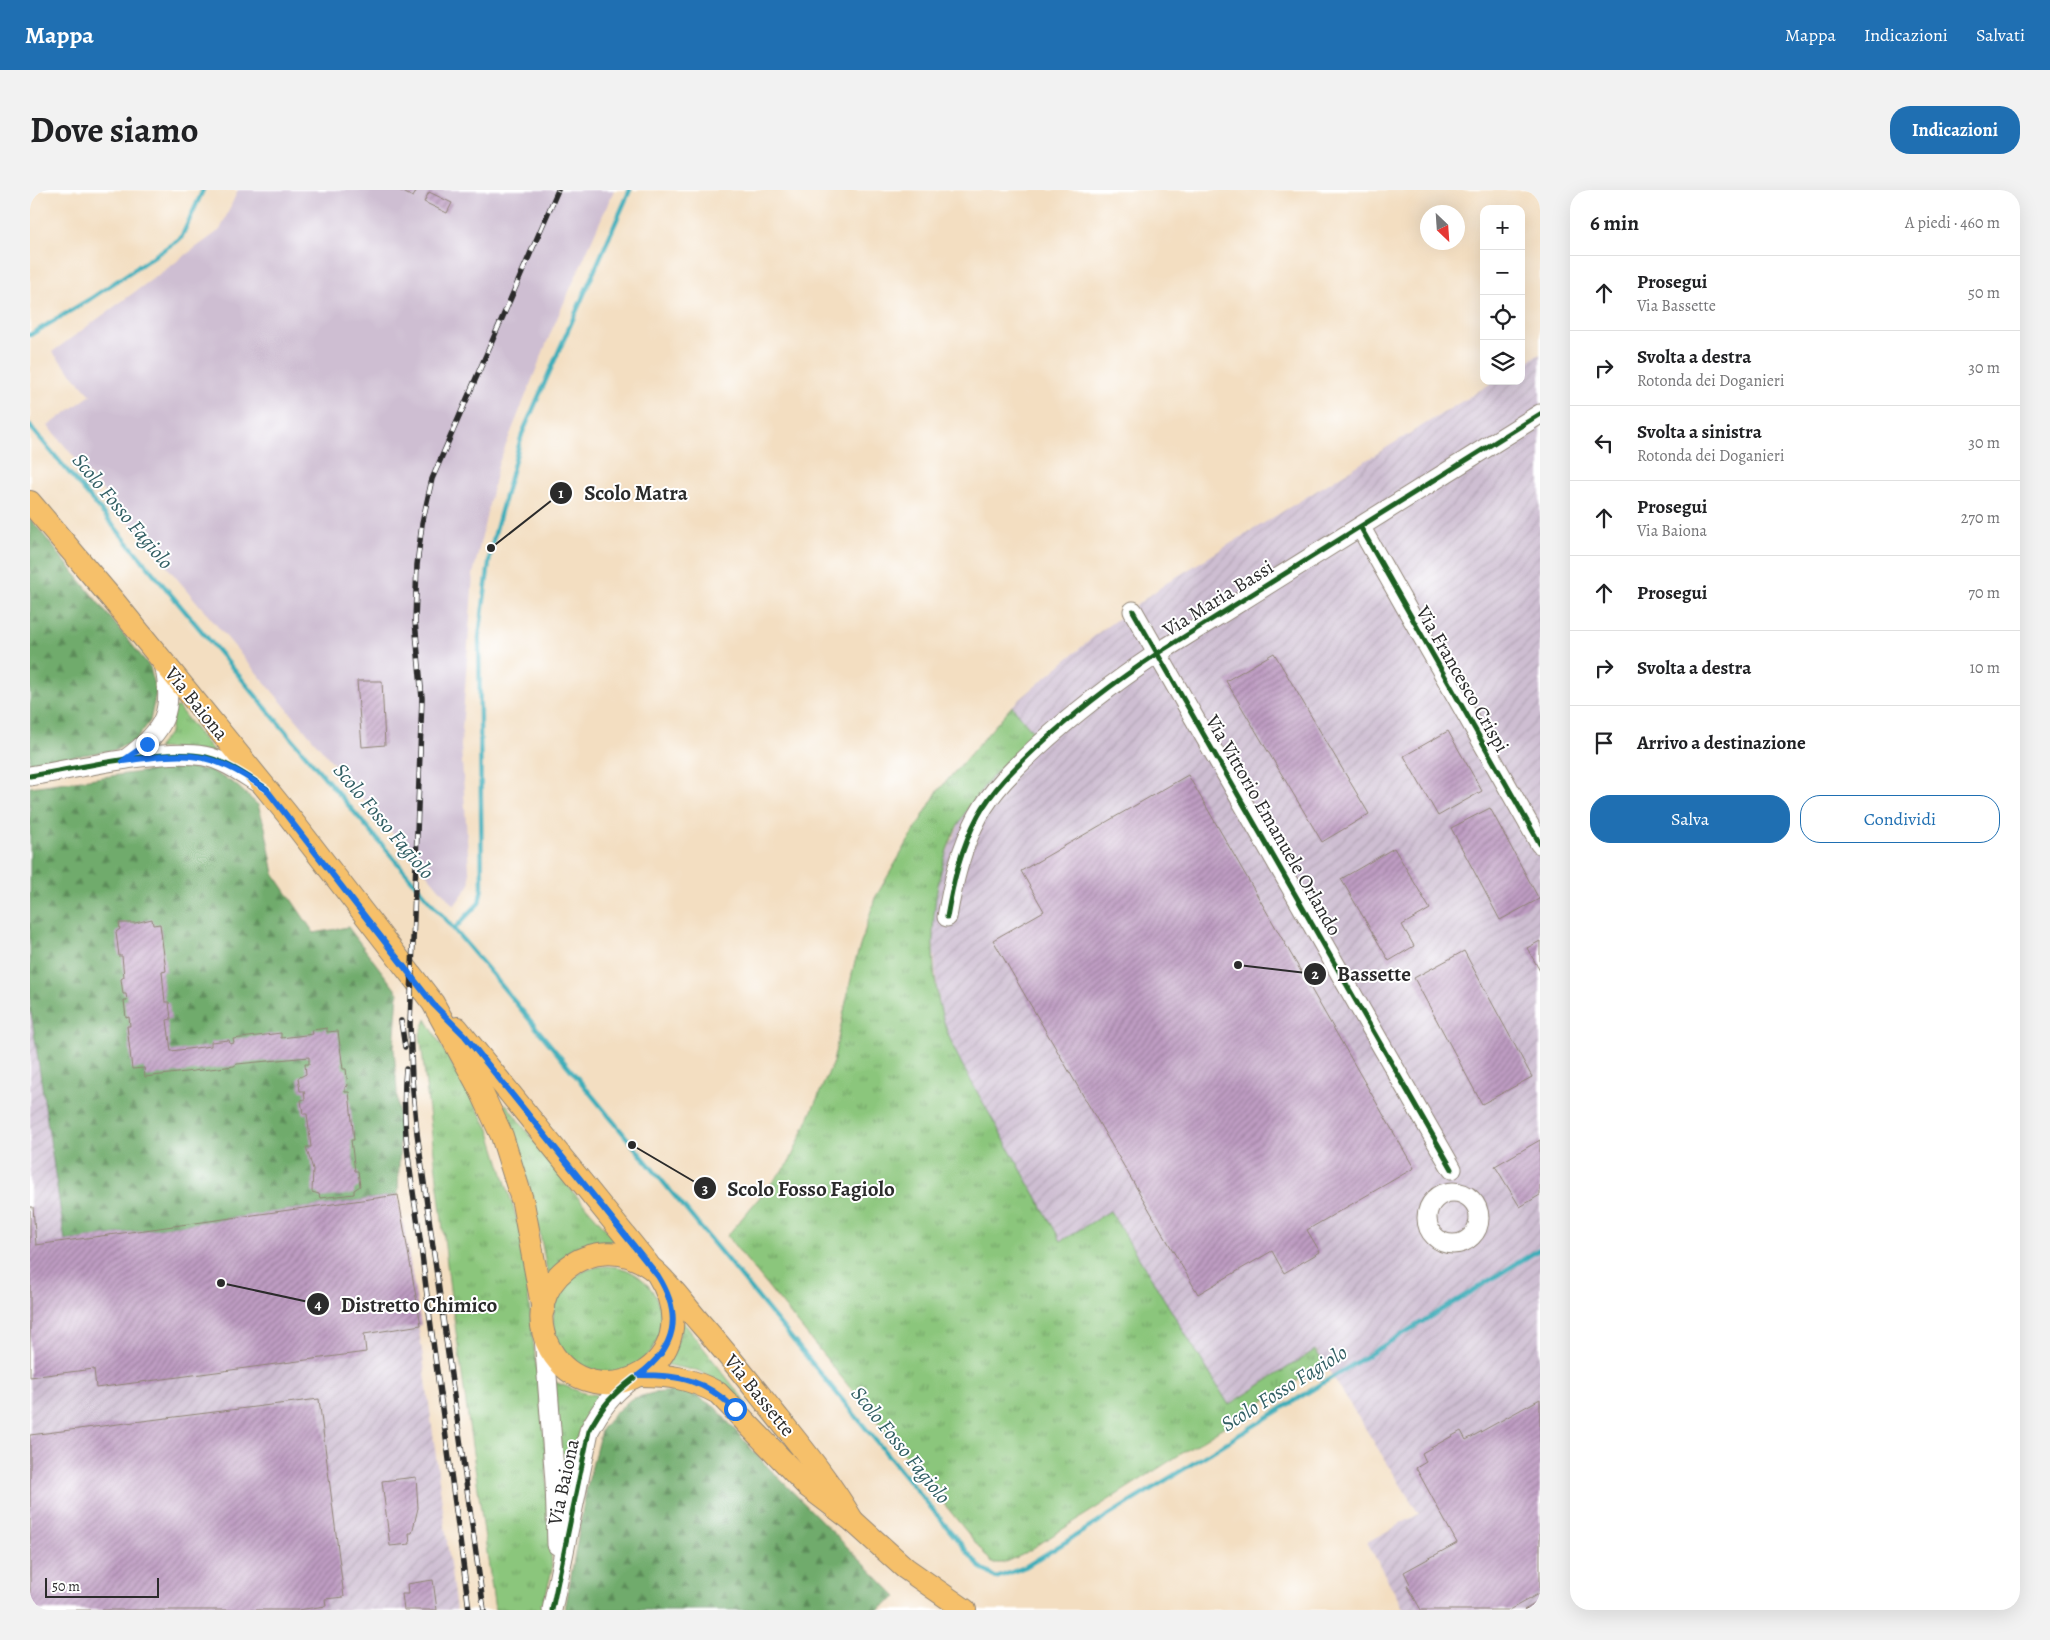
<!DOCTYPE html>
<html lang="it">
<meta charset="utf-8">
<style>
:root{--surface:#fff;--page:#f2f2f2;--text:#202124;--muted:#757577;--line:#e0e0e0;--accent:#1f6fb2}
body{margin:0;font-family:Alegreya,serif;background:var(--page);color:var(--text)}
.controls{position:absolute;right:15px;top:15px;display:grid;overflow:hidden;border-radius:10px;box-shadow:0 5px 20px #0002}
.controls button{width:45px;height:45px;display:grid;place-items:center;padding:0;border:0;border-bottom:1px solid var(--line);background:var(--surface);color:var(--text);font:25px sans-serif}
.compass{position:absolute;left:1390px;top:15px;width:45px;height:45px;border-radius:50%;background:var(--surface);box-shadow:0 5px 20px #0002;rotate:155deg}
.scale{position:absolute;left:15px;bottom:12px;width:114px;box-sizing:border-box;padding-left:5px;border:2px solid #2b2b2b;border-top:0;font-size:14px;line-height:18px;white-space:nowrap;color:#2b2b2b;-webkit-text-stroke:4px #fff;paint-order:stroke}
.stop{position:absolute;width:15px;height:15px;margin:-11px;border:4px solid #1a73e8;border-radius:50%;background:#fff}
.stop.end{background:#1a73e8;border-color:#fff;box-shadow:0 1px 5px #0008}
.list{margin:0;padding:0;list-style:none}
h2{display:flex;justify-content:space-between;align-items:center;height:65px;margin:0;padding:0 20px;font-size:21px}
h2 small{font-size:16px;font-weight:400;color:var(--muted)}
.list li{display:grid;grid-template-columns:32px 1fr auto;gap:15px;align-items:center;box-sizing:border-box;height:75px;padding:0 20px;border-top:1px solid var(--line)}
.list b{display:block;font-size:19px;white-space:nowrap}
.list p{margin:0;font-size:16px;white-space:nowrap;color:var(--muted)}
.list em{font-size:16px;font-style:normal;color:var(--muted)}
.actions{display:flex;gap:10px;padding:15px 20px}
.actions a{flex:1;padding:11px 0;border:1px solid var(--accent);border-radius:20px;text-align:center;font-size:18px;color:var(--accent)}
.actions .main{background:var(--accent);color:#fff}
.icon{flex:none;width:28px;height:28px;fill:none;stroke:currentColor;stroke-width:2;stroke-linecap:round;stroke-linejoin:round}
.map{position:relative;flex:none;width:1510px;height:1420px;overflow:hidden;border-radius:20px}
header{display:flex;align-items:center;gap:30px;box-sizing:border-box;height:70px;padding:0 25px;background:var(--accent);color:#fff}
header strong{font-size:24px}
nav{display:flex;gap:28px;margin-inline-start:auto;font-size:18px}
.intro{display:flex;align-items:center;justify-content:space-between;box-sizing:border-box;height:120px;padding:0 30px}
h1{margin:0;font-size:35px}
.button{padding:12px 22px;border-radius:20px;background:var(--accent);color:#fff;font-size:18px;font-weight:700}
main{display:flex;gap:30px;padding:0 30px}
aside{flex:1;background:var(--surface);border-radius:20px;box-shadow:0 5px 20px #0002}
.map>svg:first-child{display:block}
.industrial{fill:url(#industrial-furrows)}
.railway{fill:#cebed2}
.grass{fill:url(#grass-tufts);stroke:#5b7854}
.forest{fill:url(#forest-firs);stroke:#4e6b4c}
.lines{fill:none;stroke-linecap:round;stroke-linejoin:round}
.stream{stroke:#3dadb9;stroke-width:4.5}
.building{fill:url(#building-hatch)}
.minor-casing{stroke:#8f8476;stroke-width:21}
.major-casing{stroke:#8f8476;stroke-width:24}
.minor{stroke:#fff;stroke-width:19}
.major{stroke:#f6c06b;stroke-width:22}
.rail-casing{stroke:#2b2b2b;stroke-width:5.5}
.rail{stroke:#fff;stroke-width:4;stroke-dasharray:11;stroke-linecap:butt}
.cycleway-casing{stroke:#fff;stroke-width:8}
.cycleway{stroke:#1b5e20;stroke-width:5}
.route{stroke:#1a73e8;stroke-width:6}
.labels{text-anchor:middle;stroke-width:4;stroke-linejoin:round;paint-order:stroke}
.street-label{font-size:20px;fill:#2b2b2b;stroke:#fff}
.water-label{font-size:21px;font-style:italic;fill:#325f64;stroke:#fff}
.leader{fill:none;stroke:#2b2b2b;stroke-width:2}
.callout-dot{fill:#2b2b2b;stroke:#fff;stroke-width:2}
.mark-label{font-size:15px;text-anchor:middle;font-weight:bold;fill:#fff}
.callout-label{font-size:21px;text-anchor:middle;font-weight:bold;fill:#2b2b2b;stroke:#fff;stroke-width:4;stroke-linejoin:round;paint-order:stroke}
</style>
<header>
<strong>Mappa</strong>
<nav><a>Mappa</a><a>Indicazioni</a><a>Salvati</a></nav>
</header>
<div class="intro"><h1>Dove siamo</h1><a class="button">Indicazioni</a></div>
<main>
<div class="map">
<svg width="1510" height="1420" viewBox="0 0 1510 1420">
<defs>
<pattern id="industrial-furrows" width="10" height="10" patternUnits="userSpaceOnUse" patternTransform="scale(1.25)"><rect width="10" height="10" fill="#cebed2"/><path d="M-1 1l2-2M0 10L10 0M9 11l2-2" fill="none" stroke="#b1a3b4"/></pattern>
<pattern id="grass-tufts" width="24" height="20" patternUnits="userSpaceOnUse" patternTransform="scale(1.25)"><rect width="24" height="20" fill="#8bc67c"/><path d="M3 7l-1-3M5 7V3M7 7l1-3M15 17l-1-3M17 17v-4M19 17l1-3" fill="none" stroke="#72a166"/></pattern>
<pattern id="forest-firs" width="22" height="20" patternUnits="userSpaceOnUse" patternTransform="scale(1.25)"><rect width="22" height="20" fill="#70ab6c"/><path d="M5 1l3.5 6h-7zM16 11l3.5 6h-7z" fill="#5c8b59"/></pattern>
<pattern id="building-hatch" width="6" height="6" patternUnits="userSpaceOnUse" patternTransform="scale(1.25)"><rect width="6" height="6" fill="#be9cc2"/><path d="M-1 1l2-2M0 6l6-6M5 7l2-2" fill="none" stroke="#9b7f9e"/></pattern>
</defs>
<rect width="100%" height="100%" fill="#fff"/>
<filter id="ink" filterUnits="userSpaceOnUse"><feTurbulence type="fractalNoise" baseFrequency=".02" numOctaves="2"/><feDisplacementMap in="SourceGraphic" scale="10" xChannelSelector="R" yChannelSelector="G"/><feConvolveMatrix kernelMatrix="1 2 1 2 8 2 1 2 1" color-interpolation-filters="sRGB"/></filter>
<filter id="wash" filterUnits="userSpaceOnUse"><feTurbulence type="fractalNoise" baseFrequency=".0096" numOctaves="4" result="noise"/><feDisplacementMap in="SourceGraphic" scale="20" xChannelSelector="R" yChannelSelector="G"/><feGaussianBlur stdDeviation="1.12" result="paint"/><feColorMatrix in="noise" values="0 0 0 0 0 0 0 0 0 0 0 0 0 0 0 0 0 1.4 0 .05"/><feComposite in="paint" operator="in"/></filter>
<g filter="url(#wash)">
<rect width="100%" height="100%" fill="#f3dec1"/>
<g class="industrial">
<polygon points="1510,164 1510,1420 1374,1420 1337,1352 1389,1324 1286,1160 1199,1215 1080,1022 1031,1051 928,868 914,835 907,800 903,750 905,710 914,669 932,627 957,591 1004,543 982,516 1068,443 1138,392 1465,191 1491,191 1491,175"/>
<polygon points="0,815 35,1051 368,1005 393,1167 426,1420 0,1420"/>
</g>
<polygon class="railway" points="208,0 584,0 521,142 468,275 443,385 431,555 440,694 424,716 18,236 61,205 22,162 190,40"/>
<g class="grass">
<polygon points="147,516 184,562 127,558 140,542 143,521"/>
<path d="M982,516l22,27c-26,26 -51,51 -71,83 -34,54 -38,149 -18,209 10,31 28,59 44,88 24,42 48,85 72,128l49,-30 119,194 86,-55 9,13 -302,192 -18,8h-12l-265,-327 63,-75 43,-99 21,-97 21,-67 62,-106z"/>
<polygon points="396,829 459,939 491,1042 515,1255 522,1380 512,1420 465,1420 420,1099 390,844"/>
<path d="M476,914l68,89 49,55 -75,29c-10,-60 -23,-114 -45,-171z"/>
<circle cx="577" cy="1130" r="54"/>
<path d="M650,1128l68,87 -26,-22 -23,-12 -32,-6c9,-16 14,-28 13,-47z"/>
<path d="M525,1192l28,11 20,3c-16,15 -27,40 -31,63 -2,12 -2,27 -8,38z"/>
</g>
<g class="forest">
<polygon points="0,328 120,477 126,503 120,531 106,550 85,560 0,573"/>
<polygon points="147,577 180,580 205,594 228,615 235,637 244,684 284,743 318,737 368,803 364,858 370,944 368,1005 35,1051 0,815 0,597"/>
<polygon points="645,1201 665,1205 685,1217 733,1272 867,1407 848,1420 535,1420 556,1301 571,1240 585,1223 601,1209 623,1203"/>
</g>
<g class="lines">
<g class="stream">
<polyline points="0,145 60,109 151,48 173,0"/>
<polyline points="0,236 251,536 462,784 949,1376 966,1388 995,1377 1510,1059"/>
<polyline points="424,739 449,713 452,697 449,447 461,358 492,244 600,0"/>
</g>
</g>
<g id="blocks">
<g class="building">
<polygon points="369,0 387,0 383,7"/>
<polygon points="399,2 422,13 417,23 394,12"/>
<polygon points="1244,463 1339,624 1292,652 1196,491"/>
<polygon points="327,491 352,491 355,555 332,557"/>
<polygon points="1418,541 1452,601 1408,626 1374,566"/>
<polygon points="1158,585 1384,978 1277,1040 1290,1062 1254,1083 1242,1061 1168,1104 963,750 1014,721 991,681"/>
<polygon points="1460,618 1509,709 1470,730 1421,638"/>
<polygon points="1364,658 1400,719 1372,735 1384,756 1359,771 1311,689"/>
<polygon points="122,729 123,735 130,734 136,781 132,782 135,812 139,812 141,829 137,830 141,861 181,856 181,852 199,850 200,854 204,853 203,849 251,843 251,848 283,844 282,840 297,838 297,842 308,841 313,879 316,879 318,896 315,897 315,902 319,902 324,950 321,950 325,981 328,981 330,996 324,1000 324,1004 290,1008 289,1004 282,1002 283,979 276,957 281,957 277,924 273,924 271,910 275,909 274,901 270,901 268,888 276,884 275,874 279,874 279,867 207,874 204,876 115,887 114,878 102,879 97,836 100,836 99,827 96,828 94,810 97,810 96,804 93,804 91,789 94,787 92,766 89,766 86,742 90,739 89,733 105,733"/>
<polygon points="1510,751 1510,781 1497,758"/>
<polygon points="1434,761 1502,887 1452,914 1384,788"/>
<polygon points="1510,950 1510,1005 1490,1017 1465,976"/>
<polygon points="368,1005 391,1135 334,1144 336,1162 66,1198 64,1179 0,1187 0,1017 3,1017 6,1055"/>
<polygon points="289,1209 314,1407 295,1409 296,1416 267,1420 0,1420 0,1245"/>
<polygon points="1510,1209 1510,1403 1479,1420 1391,1420 1377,1395 1380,1394 1374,1382 1427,1353 1386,1278 1396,1272 1392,1263 1431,1241 1436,1250"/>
<polygon points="386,1287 388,1318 382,1343 379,1343 380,1354 360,1356 352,1291"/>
<polygon points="403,1390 407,1420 374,1420 372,1404 378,1404 377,1394"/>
<polygon points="1510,1411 1510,1420 1494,1420"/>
</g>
</g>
</g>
<g filter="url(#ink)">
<use href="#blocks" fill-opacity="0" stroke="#8f8476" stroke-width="1"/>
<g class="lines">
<defs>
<g id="minor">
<polyline points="1331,338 1510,654"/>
<polyline points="1103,421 1422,979"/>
<path d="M96,569c40,-29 48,-48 38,-96"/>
<path d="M0,586c48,-7 128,-28 174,-20 19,4 35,15 51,25"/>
<path d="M917,727c6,-35 14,-69 31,-101 14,-26 36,-47 57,-67 40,-37 78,-66 123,-96l382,-239"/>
<circle cx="1423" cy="1028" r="26"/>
<polyline points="514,1146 525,1292 527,1355"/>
<path d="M522,1420l37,-179c13,-24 22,-36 44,-53"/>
</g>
<g id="major">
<polyline points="0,312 83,410 257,624 403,813 451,901 472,946 493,1013 513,1120"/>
<polyline points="427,838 618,1074"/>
<path d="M628,1085c56,91 -66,148 -108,74 -35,-63 45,-125 101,-81 19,15 34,38 50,56 26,29 50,60 74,90 28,35 55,68 78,107"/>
<path d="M609,1185c31,0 51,3 79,18l89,93 46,35 52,47 60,42"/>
</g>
</defs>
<use href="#minor" class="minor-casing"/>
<use href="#major" class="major-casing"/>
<use href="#minor" class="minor"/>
<use href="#major" class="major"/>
<defs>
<g id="rail">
<polyline points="371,831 375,857"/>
<path d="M376,879c-6,60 7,117 15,177 14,121 33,242 48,364"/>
<polyline points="454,1420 387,943 382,890 380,834 392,508 385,431 387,375 392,334 402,289 528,0"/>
</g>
</defs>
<use href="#rail" class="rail-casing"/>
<use href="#rail" class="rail"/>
<defs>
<g id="cycleway">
<polyline points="1331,338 1510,654"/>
<polyline points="1103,421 1422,979"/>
<path d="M0,586c45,-7 134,-29 176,-19 23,6 41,19 61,32"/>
<path d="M917,727c6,-35 14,-69 31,-101 14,-26 36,-47 57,-67 40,-37 78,-66 123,-96l382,-239"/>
<path d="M522,1420l37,-179c13,-25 23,-36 45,-53"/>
</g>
</defs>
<use href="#cycleway" class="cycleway-casing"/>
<use href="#cycleway" class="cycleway"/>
</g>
</g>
<g class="lines" filter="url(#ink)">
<path class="route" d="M117,554l-24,17c68,-9 85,-11 143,28l167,215 32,32 193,240c25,40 18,71 -19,99 41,0 66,5 96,34"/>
</g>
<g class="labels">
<g class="street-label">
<text transform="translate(1188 408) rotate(-32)" y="7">Via Maria Bassi</text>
<text transform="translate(1433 489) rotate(60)" y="7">Via Francesco Crispi</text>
<text transform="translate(167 513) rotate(51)" y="7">Via Baiona</text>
<text transform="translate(1244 635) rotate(60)" y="7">Via Vittorio Emanuele Orlando</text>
<text transform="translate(730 1205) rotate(51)" y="7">Via Bassette</text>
<text transform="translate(533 1292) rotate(-78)" y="7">Via Baiona</text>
</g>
<g class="water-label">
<text transform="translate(93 321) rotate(50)" y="7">Scolo Fosso Fagiolo</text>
<text transform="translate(354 631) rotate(50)" y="7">Scolo Fosso Fagiolo</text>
<text transform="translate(1254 1198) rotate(-32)" y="7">Scolo Fosso Fagiolo</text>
<text transform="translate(871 1255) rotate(51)" y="7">Scolo Fosso Fagiolo</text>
</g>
</g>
<path class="leader" d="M461 358L531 303M1208 775L1285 784M602 955L675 998M191 1093L288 1114"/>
<g class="callout-dot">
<circle cx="461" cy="358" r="5"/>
<circle cx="1208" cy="775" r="5"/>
<circle cx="602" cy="955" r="5"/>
<circle cx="191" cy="1093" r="5"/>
<circle cx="531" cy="303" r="12"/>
<circle cx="1285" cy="784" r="12"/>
<circle cx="675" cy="998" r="12"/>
<circle cx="288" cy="1114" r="12"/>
</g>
<g class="mark-label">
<text x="531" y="308">1</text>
<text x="1285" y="789">2</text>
<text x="675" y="1004">3</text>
<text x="288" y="1119">4</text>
</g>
<g class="callout-label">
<text x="606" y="310">Scolo Matra</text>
<text x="1344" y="791">Bassette</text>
<text x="781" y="1006">Scolo Fosso Fagiolo</text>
<text x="389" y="1122">Distretto Chimico</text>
</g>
</svg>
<div class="controls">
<button>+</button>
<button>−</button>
<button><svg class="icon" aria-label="locate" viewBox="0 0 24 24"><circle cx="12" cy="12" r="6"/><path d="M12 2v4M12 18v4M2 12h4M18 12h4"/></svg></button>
<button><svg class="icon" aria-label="layers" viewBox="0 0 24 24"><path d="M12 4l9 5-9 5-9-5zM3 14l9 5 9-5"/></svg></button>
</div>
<svg class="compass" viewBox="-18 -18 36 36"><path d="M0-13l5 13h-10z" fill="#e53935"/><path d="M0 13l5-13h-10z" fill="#757577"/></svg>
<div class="scale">50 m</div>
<div class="stop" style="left:705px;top:1219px"></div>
<div class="stop end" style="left:117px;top:554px"></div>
</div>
<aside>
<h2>6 min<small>A piedi · 460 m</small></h2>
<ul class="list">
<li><svg class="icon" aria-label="ahead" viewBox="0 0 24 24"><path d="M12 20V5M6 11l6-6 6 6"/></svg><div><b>Prosegui</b><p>Via Bassette</p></div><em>50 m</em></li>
<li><svg class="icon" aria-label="right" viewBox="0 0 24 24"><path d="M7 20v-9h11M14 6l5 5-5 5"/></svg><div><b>Svolta a destra</b><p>Rotonda dei Doganieri</p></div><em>30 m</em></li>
<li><svg class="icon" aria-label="left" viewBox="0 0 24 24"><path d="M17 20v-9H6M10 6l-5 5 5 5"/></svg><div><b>Svolta a sinistra</b><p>Rotonda dei Doganieri</p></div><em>30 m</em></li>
<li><svg class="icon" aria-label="ahead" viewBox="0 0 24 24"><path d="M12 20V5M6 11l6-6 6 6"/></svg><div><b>Prosegui</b><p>Via Baiona</p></div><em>270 m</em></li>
<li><svg class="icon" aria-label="ahead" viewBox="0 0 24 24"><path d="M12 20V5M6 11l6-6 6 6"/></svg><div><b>Prosegui</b></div><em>70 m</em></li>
<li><svg class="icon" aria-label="right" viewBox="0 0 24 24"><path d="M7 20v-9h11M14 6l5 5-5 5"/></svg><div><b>Svolta a destra</b></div><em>10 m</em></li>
<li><svg class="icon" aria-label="arrive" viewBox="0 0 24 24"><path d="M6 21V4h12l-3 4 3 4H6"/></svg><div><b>Arrivo a destinazione</b></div></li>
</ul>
<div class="actions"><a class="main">Salva</a><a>Condividi</a></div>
</aside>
</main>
